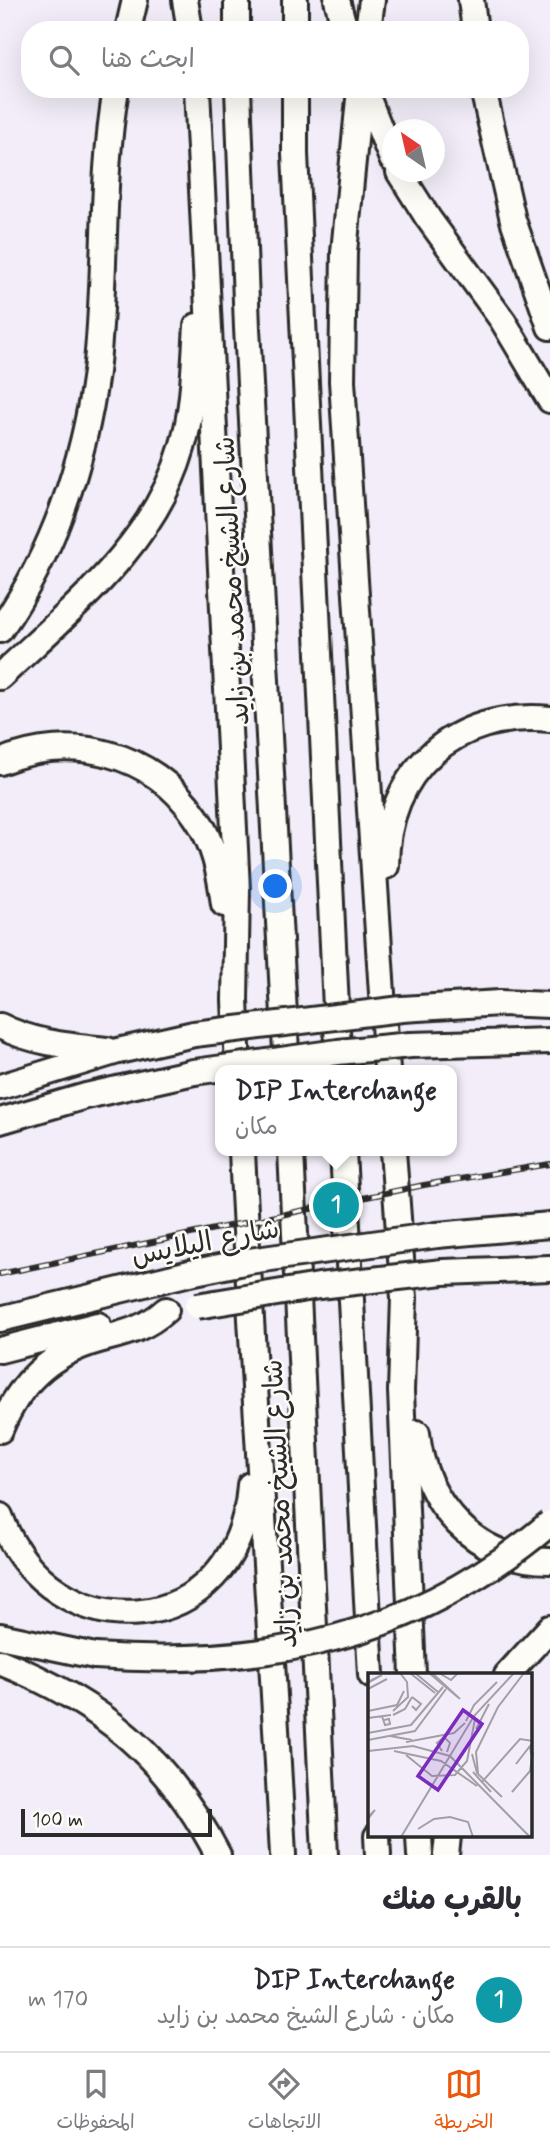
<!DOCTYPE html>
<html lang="ar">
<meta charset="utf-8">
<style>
:root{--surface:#fff;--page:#f7f7f7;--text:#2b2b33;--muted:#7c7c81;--line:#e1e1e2;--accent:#ea580c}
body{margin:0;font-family:Mynerve,"Playpen Sans Arabic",sans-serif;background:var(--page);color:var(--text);direction:rtl}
.compass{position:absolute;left:382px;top:119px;width:63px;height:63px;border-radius:50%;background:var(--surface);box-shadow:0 7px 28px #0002;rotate:326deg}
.scale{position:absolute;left:21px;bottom:18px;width:191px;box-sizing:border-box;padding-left:7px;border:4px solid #2b2b2b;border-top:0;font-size:19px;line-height:24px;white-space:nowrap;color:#2b2b2b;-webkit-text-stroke:5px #fdfcf7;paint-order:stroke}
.you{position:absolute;left:276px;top:887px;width:24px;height:24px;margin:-18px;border:5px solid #fff;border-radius:50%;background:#1a73e8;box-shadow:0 0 0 10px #1a73e833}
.badge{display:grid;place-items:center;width:46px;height:46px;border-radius:50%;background:var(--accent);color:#fff;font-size:23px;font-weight:700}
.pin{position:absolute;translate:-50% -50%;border:4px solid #fff;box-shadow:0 2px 7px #0006}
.popup{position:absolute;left:215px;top:1065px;width:242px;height:91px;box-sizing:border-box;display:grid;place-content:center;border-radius:14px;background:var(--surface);filter:drop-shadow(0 2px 5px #0005);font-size:23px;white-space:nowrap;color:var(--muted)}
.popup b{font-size:26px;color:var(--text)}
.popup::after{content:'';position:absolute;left:50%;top:100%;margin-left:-14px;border:14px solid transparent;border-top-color:var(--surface)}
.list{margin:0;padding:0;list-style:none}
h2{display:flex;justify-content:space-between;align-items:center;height:91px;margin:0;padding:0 28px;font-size:30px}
h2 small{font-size:23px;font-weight:400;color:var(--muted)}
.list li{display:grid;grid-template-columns:46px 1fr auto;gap:21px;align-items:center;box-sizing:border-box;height:105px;padding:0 28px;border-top:2px solid var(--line)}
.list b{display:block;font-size:26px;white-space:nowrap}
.list p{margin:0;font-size:23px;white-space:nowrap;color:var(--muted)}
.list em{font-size:23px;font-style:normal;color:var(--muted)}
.icon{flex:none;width:38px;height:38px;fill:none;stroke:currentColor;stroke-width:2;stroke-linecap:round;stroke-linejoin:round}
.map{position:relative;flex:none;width:550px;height:1855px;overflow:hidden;direction:ltr}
.search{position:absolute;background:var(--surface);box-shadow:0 7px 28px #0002;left:21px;right:21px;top:21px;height:77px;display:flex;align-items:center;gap:18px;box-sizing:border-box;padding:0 24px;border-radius:28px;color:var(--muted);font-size:26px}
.sheet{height:196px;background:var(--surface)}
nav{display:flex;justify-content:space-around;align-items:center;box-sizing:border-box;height:98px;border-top:2px solid var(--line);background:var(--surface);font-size:19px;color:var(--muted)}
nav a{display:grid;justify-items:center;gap:4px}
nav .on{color:var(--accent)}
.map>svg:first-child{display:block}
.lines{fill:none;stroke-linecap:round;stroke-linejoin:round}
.highway-casing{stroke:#2b2b2b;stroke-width:30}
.highway{stroke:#fdfcf7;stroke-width:24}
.rail-casing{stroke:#2b2b2b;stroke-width:6}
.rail{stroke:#fdfcf7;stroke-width:3.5;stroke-dasharray:10;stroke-linecap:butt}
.highway-bridge-casing{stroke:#2b2b2b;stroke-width:30;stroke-linecap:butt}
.highway-bridge{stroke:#fdfcf7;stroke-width:24}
.labels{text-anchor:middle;stroke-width:5;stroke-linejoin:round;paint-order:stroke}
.street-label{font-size:28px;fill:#2b2b2b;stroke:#fdfcf7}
.inset-road{fill:none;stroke:#a29fa6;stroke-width:2}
.view{fill:#7b2cbf;fill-opacity:0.15;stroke:#7b2cbf;stroke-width:3.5}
.inset-edge{fill:none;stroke:#2b2b2b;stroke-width:3.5}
</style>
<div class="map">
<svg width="550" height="1855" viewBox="0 0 550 1855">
<rect width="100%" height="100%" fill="#f2edf8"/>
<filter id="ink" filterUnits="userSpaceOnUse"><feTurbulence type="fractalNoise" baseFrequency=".0143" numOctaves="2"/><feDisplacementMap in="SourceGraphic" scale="14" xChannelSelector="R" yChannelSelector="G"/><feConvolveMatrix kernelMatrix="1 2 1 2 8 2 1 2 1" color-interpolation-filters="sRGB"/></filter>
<g filter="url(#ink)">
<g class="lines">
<defs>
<g id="highway">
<polyline points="185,0 190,30"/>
<polyline points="237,0 237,30"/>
<polyline points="295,0 295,30"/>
<polyline points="337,0 345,30"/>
<polyline points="471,0 475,30"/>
<polyline points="128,30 135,0"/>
<polyline points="368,30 372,0"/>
<polyline points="197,89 237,889 235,1000 238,1070"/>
<polyline points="238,89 247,328 287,1070"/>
<polyline points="295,89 295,154 339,1070"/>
<polyline points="360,89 344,252 342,381 387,1070"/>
<polyline points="364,89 392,159"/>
<polyline points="483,89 513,220 550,327"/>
<polyline points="399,172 428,218 503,321 550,400"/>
<path d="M0,630c53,-76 84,-167 96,-258 11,-94 4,-189 20,-283"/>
<path d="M0,677c69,-66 155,-133 182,-229 12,-39 12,-82 15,-122"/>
<path d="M0,762c71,-30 152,-10 196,55 18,26 24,57 28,87"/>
<path d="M386,866c0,-96 69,-156 164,-147"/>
<polyline points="402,1009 500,1003 550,1005"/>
<path d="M0,1026c33,17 70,20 107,24"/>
<polyline points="411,1045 550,1041"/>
<polyline points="0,1087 118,1051 194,1034"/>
<polyline points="0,1121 86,1096 194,1072"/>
<path d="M242,1151c11,235 29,469 41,704"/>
<polyline points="291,1151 325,1855"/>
<polyline points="343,1151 371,1675"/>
<polyline points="393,1151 404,1298 401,1391 413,1675"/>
<polyline points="437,1235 550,1225"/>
<polyline points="443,1272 550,1268"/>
<polyline points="0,1319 190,1273"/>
<polyline points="0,1350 98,1325"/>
<path d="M0,1430c19,-47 49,-76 99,-90 26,-7 46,-11 67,-30"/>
<path d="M417,1433c7,71 58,128 133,128"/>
<path d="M0,1516c51,139 239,128 250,-31"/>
<polyline points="0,1636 95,1656"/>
<path d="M0,1662c101,40 168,96 218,193"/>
<polyline points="507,1675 550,1628"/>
<polyline points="377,1836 378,1855"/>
<polyline points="419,1836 420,1855"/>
<polyline points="446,1855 448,1836"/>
</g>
</defs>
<use href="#highway" class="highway-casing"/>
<use href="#highway" class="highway"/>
<defs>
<polyline id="rail" points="0,1274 424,1185 550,1164"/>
</defs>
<use href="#rail" class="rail-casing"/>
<use href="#rail" class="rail"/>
<defs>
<g id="highway-bridge">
<polyline points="194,1034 402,1009"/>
<polyline points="194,1072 338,1052 411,1045"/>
<polyline points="190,1273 249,1261 437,1235"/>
<polyline points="197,1306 319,1286 443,1272"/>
<path d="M95,1656c173,12 320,-18 455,-133"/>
</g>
</defs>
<use href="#highway-bridge" class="highway-bridge-casing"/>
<use href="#highway-bridge" class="highway-bridge"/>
</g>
</g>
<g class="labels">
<g class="street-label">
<text transform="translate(231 581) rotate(-93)" y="10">شارع الشيخ محمد بن زايد</text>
<text transform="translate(205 1241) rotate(-11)" y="10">شارع اليلايس</text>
<text transform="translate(279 1504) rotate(-93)" y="10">شارع الشيخ محمد بن زايد</text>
</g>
</g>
<g transform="translate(368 1673)">
<rect width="164" height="164" fill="#f2edf8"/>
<path class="inset-road" d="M42,0l25,20M47,0l23,19M61,0l31,26 -28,-26M71,0l12,7 7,-7M0,9l14,-7 -14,8M0,16l19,-10M44,33l4,4 5,-6 -9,-7M0,38l29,-6 7,-14M25,38l15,-14 -1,-15 -7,-9M25,42l12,-6 7,-12M14,43l3,9 5,-1 -1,-5 -5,1M0,45l23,-3M98,48l8,-16 23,-23M108,56l13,-25M0,60l43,-8 32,-38M22,63l22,4M0,67l47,-9 31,-42M38,69l48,-9 11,-10M0,78l45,-5 37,10 80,81M26,78l47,10 36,25M74,78l-5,-8 7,-6 6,6 -3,9M104,81l5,19 25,24M38,82l26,21 23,-1 12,-14 8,-42M148,91l14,-18 1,7M105,99l18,20M110,100l-2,-21 22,-45 26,-34M114,109l38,-43 13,2M144,119l18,-21 3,-19M0,144l7,-7 -7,9M50,156l16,-10 16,-2 18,5 5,15M33,164l73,-121 40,-43M76,164h30"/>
<path class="view" d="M95,37l19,14 -44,66 -20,-14z"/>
<rect width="164" height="164" class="inset-edge"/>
</g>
</svg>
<svg class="compass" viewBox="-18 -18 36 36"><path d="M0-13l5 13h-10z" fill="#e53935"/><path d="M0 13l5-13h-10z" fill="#7c7c81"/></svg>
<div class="scale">100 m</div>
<div class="you"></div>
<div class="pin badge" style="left:336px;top:1205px;background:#0f9aa8">1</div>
<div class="popup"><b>DIP Interchange</b>مكان</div>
<div class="search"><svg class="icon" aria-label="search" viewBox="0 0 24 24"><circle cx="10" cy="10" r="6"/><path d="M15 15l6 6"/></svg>ابحث هنا</div>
</div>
<section class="sheet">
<h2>بالقرب منك<small></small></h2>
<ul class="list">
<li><span class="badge" style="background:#0f9aa8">1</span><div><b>DIP Interchange</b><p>مكان · شارع الشيخ محمد بن زايد</p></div><em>170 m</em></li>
</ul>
</section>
<nav>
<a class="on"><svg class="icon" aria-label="map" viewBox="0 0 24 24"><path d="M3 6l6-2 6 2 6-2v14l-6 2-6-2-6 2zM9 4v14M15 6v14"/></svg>الخريطة</a>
<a><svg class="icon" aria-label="directions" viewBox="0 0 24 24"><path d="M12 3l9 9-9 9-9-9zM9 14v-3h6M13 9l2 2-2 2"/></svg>الاتجاهات</a>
<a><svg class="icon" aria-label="saved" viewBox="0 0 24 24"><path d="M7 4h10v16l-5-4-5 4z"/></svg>المحفوظات</a>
</nav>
